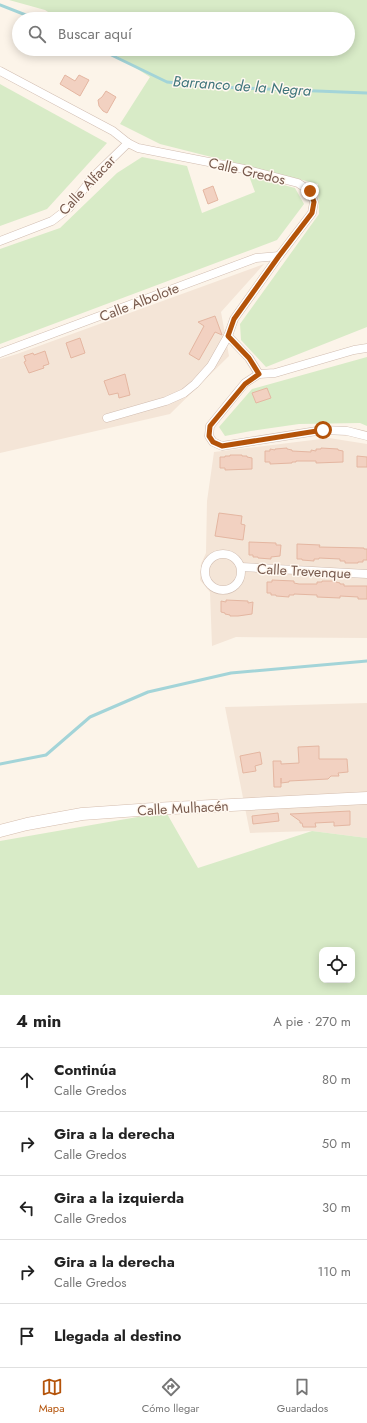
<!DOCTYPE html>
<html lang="es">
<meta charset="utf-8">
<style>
:root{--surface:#fff;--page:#f2f2f2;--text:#222;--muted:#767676;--line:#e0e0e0;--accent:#b45309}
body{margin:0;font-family:Jost,sans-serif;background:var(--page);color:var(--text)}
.controls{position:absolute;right:12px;bottom:12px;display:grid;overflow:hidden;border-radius:8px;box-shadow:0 2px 10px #0003}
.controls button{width:36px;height:36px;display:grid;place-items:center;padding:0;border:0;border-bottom:1px solid var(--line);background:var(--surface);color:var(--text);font:20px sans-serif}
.stop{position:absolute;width:12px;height:12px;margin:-9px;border:3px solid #b45309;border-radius:50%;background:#fff}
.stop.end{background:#b45309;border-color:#fff;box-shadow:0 1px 4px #0008}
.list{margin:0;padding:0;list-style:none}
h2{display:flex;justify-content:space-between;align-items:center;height:52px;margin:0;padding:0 16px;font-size:17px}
h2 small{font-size:13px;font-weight:400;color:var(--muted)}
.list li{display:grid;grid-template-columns:26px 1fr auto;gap:12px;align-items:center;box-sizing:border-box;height:64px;padding:0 16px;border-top:1px solid var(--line)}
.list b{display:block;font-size:15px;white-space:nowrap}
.list p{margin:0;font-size:13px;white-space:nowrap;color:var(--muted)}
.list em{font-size:13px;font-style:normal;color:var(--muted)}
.icon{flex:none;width:22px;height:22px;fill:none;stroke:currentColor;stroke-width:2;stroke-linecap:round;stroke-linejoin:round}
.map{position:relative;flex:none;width:367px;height:995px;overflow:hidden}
.search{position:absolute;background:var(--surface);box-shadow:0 2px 10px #0003;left:12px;right:12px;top:12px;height:44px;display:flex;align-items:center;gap:10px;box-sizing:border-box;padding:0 14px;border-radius:22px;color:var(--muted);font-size:15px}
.sheet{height:372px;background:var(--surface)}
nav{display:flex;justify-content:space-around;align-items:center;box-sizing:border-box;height:56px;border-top:1px solid var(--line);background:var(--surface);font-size:11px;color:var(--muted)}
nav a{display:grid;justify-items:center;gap:2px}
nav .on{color:var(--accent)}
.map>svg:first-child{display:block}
.residential{fill:#f4e5d7}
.green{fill:#d8ebc7;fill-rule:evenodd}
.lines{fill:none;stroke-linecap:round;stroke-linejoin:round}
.stream{stroke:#a3d4d8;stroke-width:3}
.building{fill:#f2d1c1;stroke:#e4b6a1}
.street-casing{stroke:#d1bdb1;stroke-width:9}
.secondary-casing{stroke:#d4bdae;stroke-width:13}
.street{stroke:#fff;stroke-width:8}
.secondary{stroke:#fff;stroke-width:12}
.route{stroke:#b45309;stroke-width:5}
.labels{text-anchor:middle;stroke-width:3;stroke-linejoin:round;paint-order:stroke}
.street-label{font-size:14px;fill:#77594c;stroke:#fff8f0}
.water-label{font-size:15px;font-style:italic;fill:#40767c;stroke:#fff8f0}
</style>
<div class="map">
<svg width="367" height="995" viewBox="0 0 367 995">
<rect width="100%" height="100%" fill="#fcf4e9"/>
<g class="residential">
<polygon points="264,264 221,312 229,356 170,414 0,453 0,359 17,354"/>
<polygon points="329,438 367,444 367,638 236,637 212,646 210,592 200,580 201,564 206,553 207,501 214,452"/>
<polygon points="367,703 367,838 312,831 250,833 225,707"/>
</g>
<g class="green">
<polygon points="9,0 367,0 367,327 266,367 241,340 240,324 319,214 318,184 160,144 120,124 150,77 106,49 348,49 348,19 59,19 45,10"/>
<polygon points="0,84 107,143 47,209 0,226"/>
<polygon points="142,157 187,166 202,213 255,192 249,176 295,188 304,204 277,240 0,344 0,249 60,228 117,173"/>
<polygon points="367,357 367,426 360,423 299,424 251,431 225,436 219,427 252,389"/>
<path d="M166,812l32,56 114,-37 55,7v157h-367v-154zM322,950h30v30h-30z"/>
</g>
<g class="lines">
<g class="stream">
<polyline points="0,5 36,19"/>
<polyline points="99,49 167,82 216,87 367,93"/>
<polyline points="0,764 46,755 90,717 148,692 231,673 367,661"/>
</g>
</g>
<g class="building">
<polygon points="65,75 75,81 79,75 89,80 80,96 60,84"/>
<polygon points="106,91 116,97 107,113 103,111 99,106 98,100 102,97"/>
<polygon points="213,186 218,200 208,204 203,190"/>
<polygon points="215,316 222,335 215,332 199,360 189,354 204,326 198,322"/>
<polygon points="80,338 85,353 71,358 66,343"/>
<polygon points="45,351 49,364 43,366 44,368 29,373 24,362 26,361 24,356 33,353 34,355"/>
<polygon points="125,374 130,395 119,398 118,393 109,395 104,381"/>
<polygon points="267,388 271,398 256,403 252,393"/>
<polygon points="287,448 287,449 292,450 292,451 311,452 311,450 316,451 316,449 321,449 321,448 338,449 338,450 343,451 343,462 316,463 316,461 296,461 296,462 292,462 292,463 270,464 270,462 265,462 265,451 270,451 270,449 275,450 275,449"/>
<polygon points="230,455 242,455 242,456 247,456 247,457 252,458 252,469 225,470 225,468 220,468 220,457 225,457 225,456 230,456"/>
<polygon points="357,456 367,457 367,467 357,467"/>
<polygon points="219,513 242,516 241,524 245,525 243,540 215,536"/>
<polygon points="249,542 276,543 276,545 281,545 280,556 271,557 271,559 258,558 258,557 253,557 253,555 249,555"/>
<polygon points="297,544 320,545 319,547 364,548 364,549 367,549 367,560 363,560 363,562 358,562 358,563 345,563 345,561 340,561 340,559 319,558 319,559 314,559 314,561 302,560 302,559 297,559"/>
<polygon points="272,580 294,581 294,583 299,584 317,584 317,582 322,582 322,581 336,581 336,582 340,583 340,584 344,584 344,586 367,586 367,599 358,599 358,597 340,596 340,598 317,597 317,595 294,594 294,595 289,595 289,597 276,596 276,595 271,595 271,593 267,593 267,582 272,582"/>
<polygon points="226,600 248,601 248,603 253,602 252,614 238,616 230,616 230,615 225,614 225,613 221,612 221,601 226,602"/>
<polygon points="319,746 319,759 347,759 348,772 338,773 339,776 331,776 328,779 289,781 289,782 281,783 281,778 281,787 274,787 273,761 281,761 281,764 299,763 298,747"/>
<polygon points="260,752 262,764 255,766 256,771 243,773 240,756"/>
<polygon points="350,811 350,825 334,826 334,822 315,823 316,827 303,827 302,823 300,823 300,821 290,814"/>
<polygon points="278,813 279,821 253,824 252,816"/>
</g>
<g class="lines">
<defs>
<g id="street">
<polyline points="0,71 113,131 128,143 138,148 244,169 298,183 310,191 314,202 312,213 279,256 234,319 228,336 211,366 195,384 184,393 166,401 107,418"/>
<polyline points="0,241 52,221 69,208 94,176 128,143"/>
<polyline points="228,336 249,358 259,374"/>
<polyline points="367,348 354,350 275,373 259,374 245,383 210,426 209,436 213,442 222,446 323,430 347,431 367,436"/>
<polyline points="0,353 256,258 279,256"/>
<circle cx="223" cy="572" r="18"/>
<polyline points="241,567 367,574"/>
</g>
<polyline id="secondary" points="0,831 27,824 82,814 153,809 367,798"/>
</defs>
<use href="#street" class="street-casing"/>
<use href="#secondary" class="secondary-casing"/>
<use href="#street" class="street"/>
<use href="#secondary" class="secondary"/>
</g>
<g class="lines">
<polyline class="route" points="310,191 314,202 312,213 279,256 234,319 228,336 249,358 259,374 245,384 210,426 209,436 213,442 222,446 323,430"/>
</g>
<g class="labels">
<g class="street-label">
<text transform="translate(247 171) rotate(13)" y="5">Calle Gredos</text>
<text transform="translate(87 185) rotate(-47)" y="5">Calle Alfacar</text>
<text transform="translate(139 302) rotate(-21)" y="5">Calle Albolote</text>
<text transform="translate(304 571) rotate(3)" y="5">Calle Trevenque</text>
<text transform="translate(183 808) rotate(-3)" y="5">Calle Mulhacén</text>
</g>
<g class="water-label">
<text transform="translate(242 86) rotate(4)" y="5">Barranco de la Negra</text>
</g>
</g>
</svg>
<div class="controls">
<button><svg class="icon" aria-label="locate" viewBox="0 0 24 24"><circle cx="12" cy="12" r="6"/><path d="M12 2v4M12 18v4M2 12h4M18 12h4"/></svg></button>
</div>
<div class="stop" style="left:323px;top:430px"></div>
<div class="stop end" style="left:310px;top:191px"></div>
<div class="search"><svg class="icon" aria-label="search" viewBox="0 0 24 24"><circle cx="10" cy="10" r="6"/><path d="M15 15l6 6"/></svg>Buscar aquí</div>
</div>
<section class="sheet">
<h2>4 min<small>A pie · 270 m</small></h2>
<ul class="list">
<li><svg class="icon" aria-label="ahead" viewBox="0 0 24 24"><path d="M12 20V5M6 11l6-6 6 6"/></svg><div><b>Continúa</b><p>Calle Gredos</p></div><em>80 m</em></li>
<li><svg class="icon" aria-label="right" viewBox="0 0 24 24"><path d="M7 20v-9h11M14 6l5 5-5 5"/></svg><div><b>Gira a la derecha</b><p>Calle Gredos</p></div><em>50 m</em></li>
<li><svg class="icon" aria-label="left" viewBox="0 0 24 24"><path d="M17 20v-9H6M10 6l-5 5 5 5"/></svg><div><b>Gira a la izquierda</b><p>Calle Gredos</p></div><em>30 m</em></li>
<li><svg class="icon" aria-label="right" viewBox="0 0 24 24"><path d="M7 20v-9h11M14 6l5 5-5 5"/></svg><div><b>Gira a la derecha</b><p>Calle Gredos</p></div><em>110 m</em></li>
<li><svg class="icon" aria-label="arrive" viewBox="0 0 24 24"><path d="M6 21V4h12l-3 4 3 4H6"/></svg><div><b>Llegada al destino</b></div></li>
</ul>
</section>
<nav>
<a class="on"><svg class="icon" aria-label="map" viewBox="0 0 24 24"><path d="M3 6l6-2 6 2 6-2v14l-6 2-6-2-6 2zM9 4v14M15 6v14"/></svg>Mapa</a>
<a><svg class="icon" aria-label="directions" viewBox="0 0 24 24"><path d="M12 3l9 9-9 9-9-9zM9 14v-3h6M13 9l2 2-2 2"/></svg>Cómo llegar</a>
<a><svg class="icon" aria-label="saved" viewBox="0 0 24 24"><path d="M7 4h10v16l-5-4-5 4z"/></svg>Guardados</a>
</nav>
